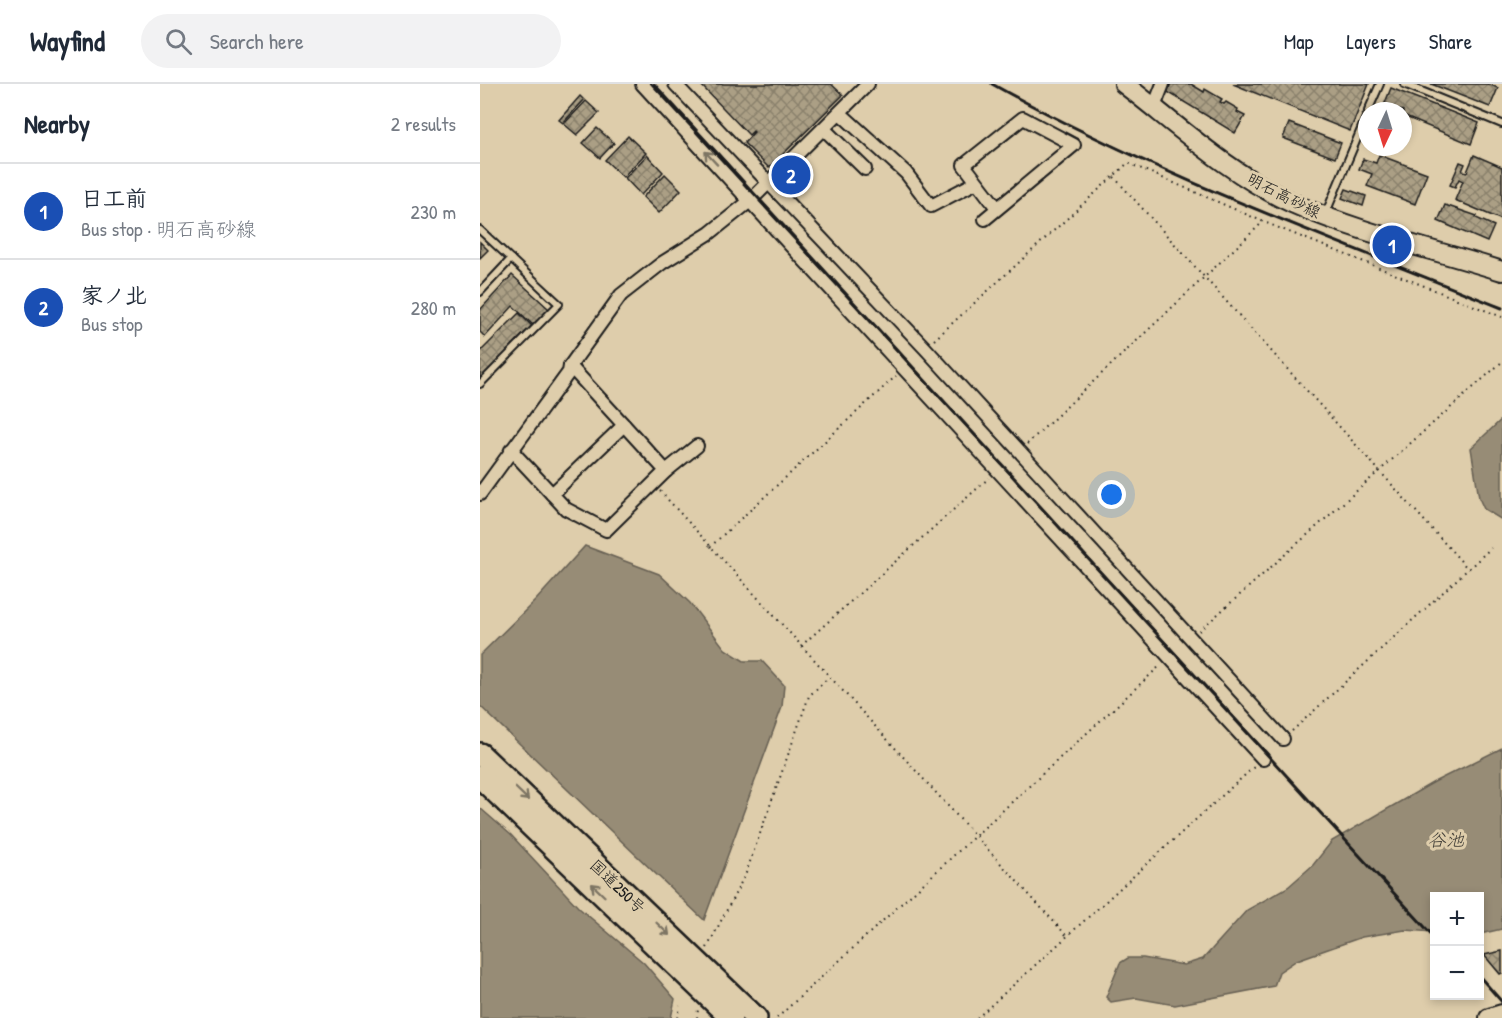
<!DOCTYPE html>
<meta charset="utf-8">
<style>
:root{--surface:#fff;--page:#f2f2f3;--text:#1f2937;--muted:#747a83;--line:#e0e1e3;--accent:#1f6fb2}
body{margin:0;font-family:"Patrick Hand","Klee One",sans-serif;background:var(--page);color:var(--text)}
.controls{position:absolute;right:18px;bottom:18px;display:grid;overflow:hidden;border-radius:0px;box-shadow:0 3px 9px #0003}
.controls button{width:54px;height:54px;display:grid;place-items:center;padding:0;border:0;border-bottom:2px solid var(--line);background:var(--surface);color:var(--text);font:30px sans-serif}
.compass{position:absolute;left:878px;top:18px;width:54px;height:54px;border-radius:50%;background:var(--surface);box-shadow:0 3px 9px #0003;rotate:184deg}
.you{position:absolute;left:632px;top:411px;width:21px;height:21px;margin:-15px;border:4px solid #fff;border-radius:50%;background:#1a73e8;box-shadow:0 0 0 9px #1a73e833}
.badge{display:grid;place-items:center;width:39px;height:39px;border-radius:50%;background:var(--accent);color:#fff;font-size:20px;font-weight:700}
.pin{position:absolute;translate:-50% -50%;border:3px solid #fff;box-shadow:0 2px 6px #0006}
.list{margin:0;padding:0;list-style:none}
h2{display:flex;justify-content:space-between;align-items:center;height:78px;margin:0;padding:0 24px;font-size:26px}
h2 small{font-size:20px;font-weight:400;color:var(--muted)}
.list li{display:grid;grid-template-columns:39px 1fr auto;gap:18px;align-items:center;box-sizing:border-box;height:96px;padding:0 24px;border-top:2px solid var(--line)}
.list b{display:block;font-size:22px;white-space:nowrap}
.list p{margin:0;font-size:20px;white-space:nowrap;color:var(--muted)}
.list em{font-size:20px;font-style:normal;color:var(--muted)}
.icon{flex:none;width:33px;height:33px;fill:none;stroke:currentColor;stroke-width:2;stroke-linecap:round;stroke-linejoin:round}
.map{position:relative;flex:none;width:1022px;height:934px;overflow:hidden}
header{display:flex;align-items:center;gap:36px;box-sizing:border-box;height:84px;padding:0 30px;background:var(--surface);border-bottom:2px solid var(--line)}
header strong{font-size:28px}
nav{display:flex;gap:33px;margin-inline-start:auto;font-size:21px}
.search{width:420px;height:54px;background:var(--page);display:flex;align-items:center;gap:15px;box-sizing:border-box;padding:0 21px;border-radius:33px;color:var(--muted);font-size:22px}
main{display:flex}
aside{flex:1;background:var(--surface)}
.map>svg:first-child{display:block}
.water{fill:#978c76;stroke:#665f52;stroke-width:1.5}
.building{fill:url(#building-cross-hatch);stroke:#1c1c1c;stroke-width:1.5}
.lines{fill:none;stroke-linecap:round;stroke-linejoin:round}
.service-casing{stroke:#1c1c1c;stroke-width:10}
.minor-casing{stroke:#1c1c1c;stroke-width:16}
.secondary-casing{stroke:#1c1c1c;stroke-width:22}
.trunk-casing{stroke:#1c1c1c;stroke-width:26}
.path{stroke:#1c1c1c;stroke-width:2;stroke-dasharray:1.5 4.5;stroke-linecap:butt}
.service{stroke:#decdab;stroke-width:6}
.minor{stroke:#decdab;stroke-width:12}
.secondary{stroke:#decdab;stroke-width:18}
.trunk{stroke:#decdab;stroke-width:21}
.rail{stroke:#1c1c1c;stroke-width:3}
.oneway{stroke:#7d7464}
.labels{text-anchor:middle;stroke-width:6;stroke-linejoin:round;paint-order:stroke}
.street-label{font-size:16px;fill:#1c1c1c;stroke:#decdab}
.water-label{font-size:18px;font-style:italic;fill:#413e37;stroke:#decdab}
</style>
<header>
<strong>Wayfind</strong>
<div class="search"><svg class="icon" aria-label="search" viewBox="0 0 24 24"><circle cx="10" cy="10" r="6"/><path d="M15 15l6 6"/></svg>Search here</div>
<nav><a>Map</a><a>Layers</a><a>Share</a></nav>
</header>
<main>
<aside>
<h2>Nearby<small>2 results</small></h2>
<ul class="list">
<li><span class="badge" style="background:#1a4fb4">1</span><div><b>日工前</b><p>Bus stop · 明石高砂線</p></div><em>230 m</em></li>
<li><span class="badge" style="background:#1a4fb4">2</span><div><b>家ノ北</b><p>Bus stop</p></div><em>280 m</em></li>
</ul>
</aside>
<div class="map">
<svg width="1022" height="934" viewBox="0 0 1022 934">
<defs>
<pattern id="building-cross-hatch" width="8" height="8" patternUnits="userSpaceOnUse" patternTransform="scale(1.5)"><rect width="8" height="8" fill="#ab9f85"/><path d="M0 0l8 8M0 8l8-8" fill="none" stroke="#8a816c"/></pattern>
</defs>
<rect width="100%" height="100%" fill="#decdab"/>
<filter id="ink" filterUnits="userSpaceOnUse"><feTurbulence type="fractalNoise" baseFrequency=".0167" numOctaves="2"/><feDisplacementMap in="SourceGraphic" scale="12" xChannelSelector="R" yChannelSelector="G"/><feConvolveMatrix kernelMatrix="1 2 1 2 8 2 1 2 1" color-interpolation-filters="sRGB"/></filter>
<g filter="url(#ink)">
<g class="water">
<polygon points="1022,335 1022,436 1004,425 999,414 991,364"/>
<polygon points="105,462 179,490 210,519 245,565 264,577 282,577 304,601 302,623 224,836 0,622 0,571 56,516"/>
<polygon points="1022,664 1022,845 1000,850 1000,812 954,812 954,848 925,846 882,853 817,876 799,888 794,902 695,921 656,914 631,918 626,913 640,879 648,874 663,874 704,881 723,875 767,826 808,803 833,781 852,757 954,698"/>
<polygon points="0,724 31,751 99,824 164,879 195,915 191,934 0,934"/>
</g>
<g class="building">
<polygon points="220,0 351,0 363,11 289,84 264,59 274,48 273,47 269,51"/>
<polygon points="690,0 711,0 724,8 725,5 742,15 740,18 744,20 746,18 758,25 757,28 765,32 755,49 686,7"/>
<polygon points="753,0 889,0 870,47"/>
<polygon points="951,0 1008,0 1018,4 1010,23"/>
<polygon points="911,4 999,39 991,60 923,32 923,27 903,24"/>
<polygon points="100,12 104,16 83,39 79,36"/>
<polygon points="106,17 119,29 97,51 84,40"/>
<polygon points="809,39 861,59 855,74 803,54"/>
<polygon points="117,44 134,59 120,74 103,59"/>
<polygon points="148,52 166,69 143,93 125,76"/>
<polygon points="167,71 183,88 161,111 145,94"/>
<polygon points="899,71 947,89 935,120 887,102 892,90 879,85 883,75 896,79"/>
<polygon points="994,71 1022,83 1022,136 975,116 983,97 979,95 975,103 970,101 980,78 985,80 982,87 987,88"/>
<polygon points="185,90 201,106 179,129 163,113"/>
<polygon points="866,105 886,112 883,122 862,114"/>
<polygon points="965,121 997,132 996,134 1014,142 1007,158 958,137"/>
<polygon points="0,158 8,166 0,174"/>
<polygon points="32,191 69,225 53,241 33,222 5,253 0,248 0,226"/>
<polygon points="39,229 52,242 0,295 0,268"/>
<polygon points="1022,867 1022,889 1020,890 1004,871"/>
</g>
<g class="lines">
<defs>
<g id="service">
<polyline points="924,0 1022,40"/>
<polyline points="888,27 900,0"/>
<polyline points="845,131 887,31"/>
<polyline points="0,146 79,220 0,300"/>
<polyline points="0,208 31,175"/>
</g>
<g id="minor">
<polyline points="162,0 783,675"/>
<polyline points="195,0 445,264 803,655"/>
<polyline points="674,23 683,0"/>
<polyline points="360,29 426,89 451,122 495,99"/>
<polyline points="344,45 385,85"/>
<polyline points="505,135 594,61 543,34 484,81 517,124"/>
<polyline points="31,366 86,425 126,446 186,387 90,282"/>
<polyline points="186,387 217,362"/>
<polyline points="0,410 89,288 90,282 141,211 182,179 230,149 270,117 388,0"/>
<polyline points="72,410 144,341"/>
</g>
<g id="secondary">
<path d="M644,0c53,41 107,91 168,119 67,30 141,46 210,68"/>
<polyline points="1009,934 1022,930"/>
</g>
<g id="trunk">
<polyline points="0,670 276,934"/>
<polyline points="0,693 251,934"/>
</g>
</defs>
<use href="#service" class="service-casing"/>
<use href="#minor" class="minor-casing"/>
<use href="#secondary" class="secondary-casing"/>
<use href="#trunk" class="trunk-casing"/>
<g class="path">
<polyline points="634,93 988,485"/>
<polyline points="454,256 648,79 784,138 1022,233"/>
<polyline points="547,360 783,138"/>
<polyline points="180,407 587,852"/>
<polyline points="230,463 416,292"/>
<polyline points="719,547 1022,278"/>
<polyline points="321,562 509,394"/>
<polyline points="812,647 1011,464"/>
<polyline points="227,864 266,789 329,612 349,593"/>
<polyline points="198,934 200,922"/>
<polyline points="217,934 218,925"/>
<polyline points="297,934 681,581"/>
<polyline points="497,934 775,682"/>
</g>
<use href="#service" class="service"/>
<use href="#minor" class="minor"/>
<use href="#secondary" class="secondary"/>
<use href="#trunk" class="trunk"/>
<g class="rail">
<polyline points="174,0 954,853"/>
<path d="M512,0c162,91 338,154 510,224"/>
<polyline points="1000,893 1022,918"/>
</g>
</g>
<defs><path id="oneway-shaft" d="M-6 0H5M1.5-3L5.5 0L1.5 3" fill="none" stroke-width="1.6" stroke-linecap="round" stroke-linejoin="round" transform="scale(1.5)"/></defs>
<g class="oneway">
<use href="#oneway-shaft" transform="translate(231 74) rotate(-133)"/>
<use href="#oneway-shaft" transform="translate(42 710) rotate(44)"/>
<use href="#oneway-shaft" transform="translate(118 806) rotate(-136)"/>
<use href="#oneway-shaft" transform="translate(183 845) rotate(44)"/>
</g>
</g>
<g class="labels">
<g class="street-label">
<text transform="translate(804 111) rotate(27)" y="6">明石高砂線</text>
<text transform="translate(138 802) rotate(44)" y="6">国道250号</text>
</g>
<g class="water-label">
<text x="966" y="762">谷池</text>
</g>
</g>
</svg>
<div class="controls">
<button>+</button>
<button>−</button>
</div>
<svg class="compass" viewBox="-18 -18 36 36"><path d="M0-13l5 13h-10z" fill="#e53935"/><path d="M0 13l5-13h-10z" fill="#747a83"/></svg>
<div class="you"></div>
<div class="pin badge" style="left:912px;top:161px;background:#1a4fb4">1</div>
<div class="pin badge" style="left:311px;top:91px;background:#1a4fb4">2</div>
</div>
</main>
